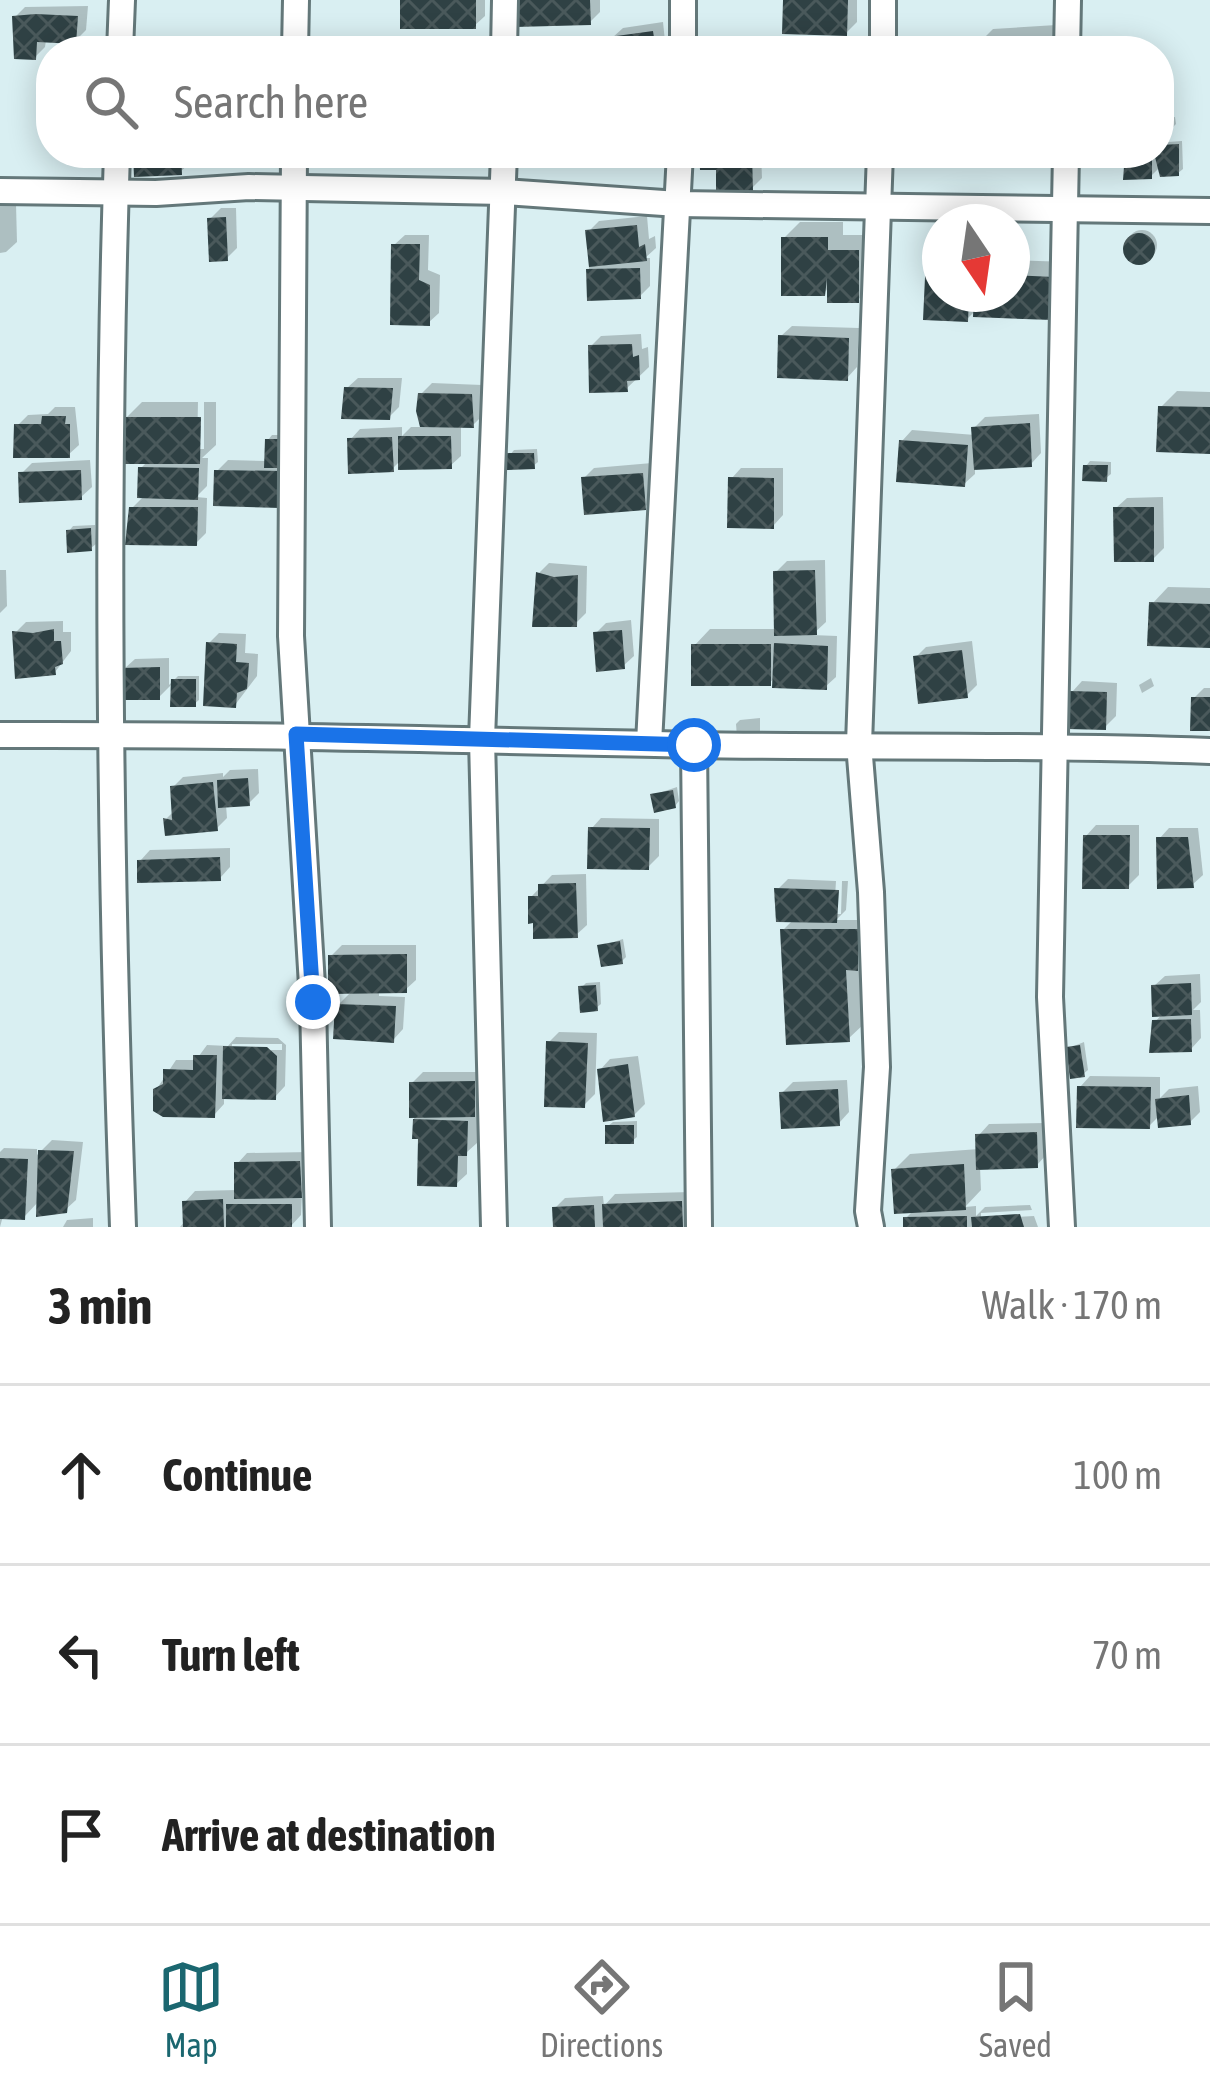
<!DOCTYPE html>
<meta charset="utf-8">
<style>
:root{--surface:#fff;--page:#f6f6f6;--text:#222;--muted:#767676;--line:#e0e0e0;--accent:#1b6770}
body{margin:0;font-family:"Asap Condensed",sans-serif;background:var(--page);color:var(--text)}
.compass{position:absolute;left:922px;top:204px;width:108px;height:108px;border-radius:50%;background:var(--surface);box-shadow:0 6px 30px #0003;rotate:167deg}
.stop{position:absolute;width:36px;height:36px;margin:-27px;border:9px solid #1a73e8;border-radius:50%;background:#fff}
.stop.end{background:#1a73e8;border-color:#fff;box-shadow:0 3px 12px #0008}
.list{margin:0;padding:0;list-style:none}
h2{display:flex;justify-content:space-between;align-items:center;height:156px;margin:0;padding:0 48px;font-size:51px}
h2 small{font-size:39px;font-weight:400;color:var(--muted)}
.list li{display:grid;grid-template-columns:78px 1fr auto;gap:36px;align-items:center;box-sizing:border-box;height:180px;padding:0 48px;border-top:3px solid var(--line)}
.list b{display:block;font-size:45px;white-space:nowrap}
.list em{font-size:39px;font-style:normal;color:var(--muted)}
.icon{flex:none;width:66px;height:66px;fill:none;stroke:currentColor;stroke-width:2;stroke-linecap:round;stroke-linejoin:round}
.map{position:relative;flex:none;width:1210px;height:1227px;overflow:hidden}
.search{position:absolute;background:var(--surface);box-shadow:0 6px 30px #0003;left:36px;right:36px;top:36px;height:132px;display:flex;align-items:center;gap:30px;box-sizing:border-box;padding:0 42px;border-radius:48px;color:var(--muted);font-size:45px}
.sheet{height:696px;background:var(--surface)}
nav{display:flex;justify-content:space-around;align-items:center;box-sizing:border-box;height:168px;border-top:3px solid var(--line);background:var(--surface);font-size:33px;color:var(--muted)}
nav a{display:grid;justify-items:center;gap:6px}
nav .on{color:var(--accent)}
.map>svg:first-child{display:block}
.shadow{fill:#0003;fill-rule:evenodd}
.building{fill:url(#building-cross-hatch)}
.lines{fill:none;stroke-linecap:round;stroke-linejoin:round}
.street-casing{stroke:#64787a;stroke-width:30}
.street{stroke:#fff;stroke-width:24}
.route{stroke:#1a73e8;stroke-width:15}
</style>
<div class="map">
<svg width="1210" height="1227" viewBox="0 0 1210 1227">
<defs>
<pattern id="building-cross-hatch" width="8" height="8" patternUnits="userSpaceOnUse" patternTransform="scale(3)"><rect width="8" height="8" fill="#2f4144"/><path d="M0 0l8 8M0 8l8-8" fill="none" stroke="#4a595b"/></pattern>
</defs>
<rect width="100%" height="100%" fill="#d9eff2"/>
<g class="shadow">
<polygon points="403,0 485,0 485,16 474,26"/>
<polygon points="517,0 600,0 600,12 590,22"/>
<polygon points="786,0 857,0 857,22 846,33"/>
<polygon points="88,6 86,30 75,41 46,40 45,47 35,57 15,17 25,7"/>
<polygon points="663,22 666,51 614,51 612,38 623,28"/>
<polygon points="1056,25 1057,51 977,51 977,45 993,29"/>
<polygon points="1159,111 1162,119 1175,117 1176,124 1172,128 1162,129 1162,148 1168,142 1182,141 1183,169 1178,173 1160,167 1151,176 1128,153 1159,153"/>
<polygon points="136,153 191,153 191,162 180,172"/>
<polygon points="702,153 761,153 762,178 752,188"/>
<polygon points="0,204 16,204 17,242 6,252 0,253"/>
<polygon points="221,208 236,208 237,248 227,258 210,219"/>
<polygon points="647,216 649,239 655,236 656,248 645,258 650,258 650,286 640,296 589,271 588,232 599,221"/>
<polygon points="800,222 843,222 843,235 874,235 874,283 858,300 830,286 824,293 784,238"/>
<circle cx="1142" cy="245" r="15"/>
<polygon points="405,235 429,235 428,270 440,275 439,313 428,323 394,245"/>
<polygon points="940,246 940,294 1012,294 1012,260 1069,262 1068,301 976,310 967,319 926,317 929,257"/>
<polygon points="792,326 859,328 857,367 847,378 781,336"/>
<polygon points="641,334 642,349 648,347 649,367 626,389 591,346 601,336"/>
<polygon points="358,378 402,378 399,407 389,417 347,388"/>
<polygon points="432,383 482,385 483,415 473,425 461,425 461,456 450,466 401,460 392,469 350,440 360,429 402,427 402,436 411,427 423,427 421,394"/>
<polygon points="1177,391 1210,392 1210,451 1161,407"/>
<path d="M142,402h74v43l-14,13h6l-1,28 -11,11 11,1 -1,35 -10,10 -64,-35 13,-13 -4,-27 7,-7 -22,-43zM198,402h6v47h-7z"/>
<polygon points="55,407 75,407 79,445 68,455 17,426 28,415 48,414"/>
<polygon points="1039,414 1041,453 1031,464 975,467 975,474 964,484 902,441 912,430 975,435 974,428 985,417"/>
<polygon points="272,435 290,435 289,494 217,471 228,460 267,461 268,440"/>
<polygon points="537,449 538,462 533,466 510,455 514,450"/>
<polygon points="90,460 92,487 81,497 21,474 32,463"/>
<polygon points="1090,461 1111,462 1111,474 1106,478 1086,466"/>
<polygon points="652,463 655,497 644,508 584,478 594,468"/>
<polygon points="741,468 783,468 783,515 773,526 731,479"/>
<polygon points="1163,497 1164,548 1153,559 1116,508 1127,498"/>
<polygon points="95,525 96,544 91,548 69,531 73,526"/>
<polygon points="825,560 826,622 812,635 837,636 836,677 825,687 776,677 769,683 694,646 710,629 777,629 776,572 787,561"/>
<polygon points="549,563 587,566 586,613 575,624 539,573"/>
<polygon points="0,570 6,570 7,606 0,613"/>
<polygon points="1168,587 1210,588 1210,645 1152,604"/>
<polygon points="631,620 634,656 623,666 596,633 606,623"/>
<polygon points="63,621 63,632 71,632 71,651 55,672 16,632 26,622"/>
<polygon points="219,633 246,634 245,653 258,654 257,676 235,705 209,643"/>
<polygon points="972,641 977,685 966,696 916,657 926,647"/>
<polygon points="169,658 169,685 178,676 199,676 199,700 194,704 174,682 159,697 124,669 135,659"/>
<polygon points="1151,678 1154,686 1142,693 1139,685"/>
<polygon points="1082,681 1117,683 1116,716 1105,727 1072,692"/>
<polygon points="1204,688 1210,688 1210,728 1194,698"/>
<polygon points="760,718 760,731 756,735 737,737 736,724 740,720"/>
<polygon points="258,769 259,793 249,803 226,805 227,818 217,828 168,833 166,819 175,810 173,787 183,777 223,773 223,777 230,770"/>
<polygon points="677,787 679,801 675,806 653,795"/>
<polygon points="601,818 659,819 659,856 648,867 591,829"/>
<polygon points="1096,825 1139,825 1139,875 1128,886 1086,836"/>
<polygon points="1169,828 1198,828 1203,875 1192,885 1159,839"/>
<polygon points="230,848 230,867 220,878 140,861 150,850"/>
<polygon points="586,874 587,925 576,935 531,897 552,875"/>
<polygon points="788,879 836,881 834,914 841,914 842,881 848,881 846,910 836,920 867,920 865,1023 848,1039 783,930 794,919 778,889"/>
<polygon points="623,939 626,957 622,961 601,946"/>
<polygon points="342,945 416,945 416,980 405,990 379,991 379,996 405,997 403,1029 393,1040 338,1005 352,991 331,956"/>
<polygon points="1200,974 1201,1002 1193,1010 1200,1010 1201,1038 1191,1049 1155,1022 1163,1013 1154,986 1165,976"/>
<polygon points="600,982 601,1004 596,1008 581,988 586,983"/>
<polygon points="559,1032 597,1033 595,1094 584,1105 549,1042"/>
<path d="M236,1037l42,1 8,7 -1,41 -10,11 -51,-1v8l-10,11 -58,-25 20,-30h20l11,-15 21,1zM232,1044h50v6h-50z"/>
<polygon points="1084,1042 1088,1070 1083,1074 1069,1048"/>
<polygon points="638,1056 645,1104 634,1115 600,1070 610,1059"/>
<polygon points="423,1072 485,1072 484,1104 478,1110 477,1143 467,1152 467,1174 456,1184 421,1136 415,1136 412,1083"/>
<polygon points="1090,1076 1160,1077 1160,1098 1169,1089 1198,1086 1200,1112 1190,1122 1160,1115 1149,1126 1080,1087"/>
<polygon points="847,1080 849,1112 839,1123 782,1093 793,1082"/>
<polygon points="637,1121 637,1137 632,1141 608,1126 613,1122"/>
<polygon points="1046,1123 1047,1154 1037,1165 980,1167 981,1190 965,1207 976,1206 976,1216 985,1207 1030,1205 1032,1210 981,1213 981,1219 1034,1216 1038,1227 906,1227 906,1218 914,1210 894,1170 910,1154 979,1149 979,1135 989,1124"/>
<polygon points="52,1140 83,1142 76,1200 65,1210 39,1201 24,1217 3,1216 0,1227 0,1152 4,1148 37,1149 37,1155"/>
<polygon points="310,1152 311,1184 302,1193 301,1215 290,1227 180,1227 185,1221 185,1202 195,1191 237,1190 237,1164 247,1153"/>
<polygon points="691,1192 693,1227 556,1227 555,1208 565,1198 603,1196 604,1206 615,1194"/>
<polygon points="93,1218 93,1227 63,1227 67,1220"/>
</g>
<g class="building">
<rect x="400" y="0" width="76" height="29"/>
<polygon points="514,0 590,0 591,25 515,27"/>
<polygon points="783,0 848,0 847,36 782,34"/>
<polygon points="36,14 78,16 76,44 37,42 36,60 14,59 12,16"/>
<polygon points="653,31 656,51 611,51 609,37"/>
<polygon points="1041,40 1041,51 974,51 974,44"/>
<polygon points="1179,144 1179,176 1160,177 1155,157 1160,154 1160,145"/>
<polygon points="133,153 181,153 182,175 134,177"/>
<polygon points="699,153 752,153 753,191 716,192 716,170 700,170"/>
<polygon points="1125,153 1152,153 1152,179 1123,180"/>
<polygon points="226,217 228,261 209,262 207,218"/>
<polygon points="637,225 639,247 645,244 647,261 589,267 585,230"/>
<circle cx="1139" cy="249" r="16"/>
<polygon points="781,237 828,237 828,250 859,250 859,303 827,303 827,278 825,296 781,296"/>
<polygon points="391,244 420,244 419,280 430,285 430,326 390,325"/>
<polygon points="940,251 940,294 969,294 968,322 923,320 926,256"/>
<polygon points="640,268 641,299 587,301 586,269"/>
<polygon points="1012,275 1054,277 1052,320 973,317 974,294 1012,294"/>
<polygon points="778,335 849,338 848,381 777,378"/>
<polygon points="632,344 633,357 639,355 640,380 627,381 628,392 589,393 588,345"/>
<polygon points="344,387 393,388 390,420 341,419"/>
<polygon points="418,393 472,394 474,428 420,427 416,411"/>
<polygon points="1158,406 1210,407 1210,454 1156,452"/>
<polygon points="42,416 66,416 65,424 70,424 70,458 13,458 14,424 41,424"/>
<polygon points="123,417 201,417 200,464 122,464"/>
<polygon points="1030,423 1032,467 974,470 971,427"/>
<polygon points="398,436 451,436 452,469 398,470"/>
<polygon points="392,437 394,472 348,474 347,438"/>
<polygon points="265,439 286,439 286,468 264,468"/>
<polygon points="899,440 968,445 965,487 896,482"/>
<polygon points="507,453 534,453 535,469 507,470"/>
<polygon points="1083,465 1108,465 1107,482 1082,481"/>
<polygon points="138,467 199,468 198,500 137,498"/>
<polygon points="81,470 82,500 19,503 18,472"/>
<polygon points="214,470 281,471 280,508 213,506"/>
<polygon points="643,473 646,510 584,515 581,477"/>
<polygon points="728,477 774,478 774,529 727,528"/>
<polygon points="129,507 198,507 197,546 125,545"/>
<polygon points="1113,507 1154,507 1154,562 1114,562"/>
<polygon points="91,528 92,551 67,553 66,530"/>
<polygon points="815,570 817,635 774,636 773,571"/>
<polygon points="536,572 554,577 578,575 577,627 532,627"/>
<polygon points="1149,602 1210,604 1210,648 1147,646"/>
<polygon points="54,629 54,641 61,641 63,664 55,667 56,675 15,679 12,631 33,633"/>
<polygon points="622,630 625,669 596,672 593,632"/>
<polygon points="206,642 237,644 236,662 249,663 247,689 237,693 236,708 203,706"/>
<polygon points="774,643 828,646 827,690 772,688"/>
<rect x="691" y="644" width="80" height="42"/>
<polygon points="962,650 968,698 918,704 913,656"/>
<polygon points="160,667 160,700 122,700 121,668"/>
<polygon points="171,679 196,679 196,707 170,707"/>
<polygon points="1069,691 1107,692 1106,730 1068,729"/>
<polygon points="1191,697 1210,697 1210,731 1190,731"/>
<polygon points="248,778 250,806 218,808 217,780"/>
<polygon points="213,782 218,831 165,836 163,818 172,820 170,786"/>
<polygon points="673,790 676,808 654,813 650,794"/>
<polygon points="588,827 650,828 649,870 587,869"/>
<polygon points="1083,835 1130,835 1129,889 1082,889"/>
<polygon points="1156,837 1188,837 1194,888 1157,889"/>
<polygon points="220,857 221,881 137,883 137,860"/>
<polygon points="576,883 578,938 533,939 533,923 528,924 528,896 538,896 538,884"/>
<polygon points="774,888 839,890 837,923 776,922"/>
<polygon points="780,929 858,929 858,971 846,970 850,1042 786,1045"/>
<polygon points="620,941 623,964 601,967 597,945"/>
<polygon points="407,954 407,993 328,994 328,955"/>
<polygon points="1191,983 1192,1015 1152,1017 1151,985"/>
<polygon points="596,985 598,1011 580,1013 578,986"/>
<polygon points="335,1004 396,1006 394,1043 333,1039"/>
<polygon points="1191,1019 1192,1052 1149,1053 1152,1020"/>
<polygon points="546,1041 588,1043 585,1108 544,1107"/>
<polygon points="1080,1045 1085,1077 1070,1079 1066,1047"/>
<polygon points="223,1046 267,1047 277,1056 276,1100 222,1099"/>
<polygon points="193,1055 217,1055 215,1118 163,1117 153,1111 153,1089 163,1084 163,1069 193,1070"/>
<polygon points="628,1064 635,1117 603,1122 597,1069"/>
<polygon points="475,1081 475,1117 409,1118 409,1082"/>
<polygon points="1077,1086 1151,1087 1150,1129 1076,1128"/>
<polygon points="838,1089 840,1126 781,1129 779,1092"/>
<polygon points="1189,1095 1191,1125 1158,1128 1155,1099"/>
<polygon points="413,1119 468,1121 467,1156 458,1156 457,1187 417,1186 418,1139 412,1139"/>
<rect x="605" y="1125" width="29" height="19"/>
<polygon points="1037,1132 1038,1168 976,1170 975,1134"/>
<polygon points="38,1150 74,1151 67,1213 36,1217"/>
<polygon points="0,1158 28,1159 25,1220 0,1219"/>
<polygon points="300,1161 302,1198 234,1199 234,1162"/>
<polygon points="964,1164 966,1210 894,1214 891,1169"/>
<polygon points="223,1199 224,1227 183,1227 182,1201"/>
<polygon points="682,1201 683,1227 603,1227 602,1204"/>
<rect x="226" y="1204" width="66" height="23"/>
<polygon points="594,1205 595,1227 553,1227 552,1207"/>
<polygon points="1020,1214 1024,1227 972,1227 971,1217"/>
<polygon points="967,1216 967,1227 903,1227 903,1217"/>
</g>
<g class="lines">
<defs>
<g id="street">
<polyline points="120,51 122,0"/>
<polyline points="295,51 296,0"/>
<polyline points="504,51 505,0"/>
<polyline points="683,51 683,0"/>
<polyline points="883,51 883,0"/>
<polyline points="1067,51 1068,0"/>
<path d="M117,153c-12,357 -7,717 6,1074"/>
<polyline points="294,153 291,636 313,1002 318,1227"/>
<polyline points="0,191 156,193 249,187 504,192 678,204 1210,211"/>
<path d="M0,735c231,-1 461,5 691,10 173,3 346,-1 519,6"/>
<polyline points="649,743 680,153"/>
<polyline points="694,745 699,1227"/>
<polyline points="494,1227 482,739 504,153"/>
<polyline points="871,1227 868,1211 877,1067 871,892 859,744 880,153"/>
<polyline points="1062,1227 1050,997 1066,153"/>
</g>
</defs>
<use href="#street" class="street-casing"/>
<use href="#street" class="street"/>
</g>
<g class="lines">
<polyline class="route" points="313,1002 296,734 694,745"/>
</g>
</svg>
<svg class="compass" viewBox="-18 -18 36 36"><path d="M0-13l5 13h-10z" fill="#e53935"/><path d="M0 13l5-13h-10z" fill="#767676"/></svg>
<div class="stop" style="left:694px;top:745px"></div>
<div class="stop end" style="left:313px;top:1002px"></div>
<div class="search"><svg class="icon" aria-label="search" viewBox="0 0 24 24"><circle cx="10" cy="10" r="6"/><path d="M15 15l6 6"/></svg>Search here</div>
</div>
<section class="sheet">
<h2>3 min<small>Walk · 170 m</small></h2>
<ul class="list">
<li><svg class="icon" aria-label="ahead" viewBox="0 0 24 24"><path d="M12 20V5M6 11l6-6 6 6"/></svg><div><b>Continue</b></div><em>100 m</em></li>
<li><svg class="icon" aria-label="left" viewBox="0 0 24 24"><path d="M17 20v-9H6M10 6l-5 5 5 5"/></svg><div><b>Turn left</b></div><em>70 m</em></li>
<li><svg class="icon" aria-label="arrive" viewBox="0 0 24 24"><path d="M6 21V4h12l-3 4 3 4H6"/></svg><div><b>Arrive at destination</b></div></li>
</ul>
</section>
<nav>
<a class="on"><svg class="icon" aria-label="map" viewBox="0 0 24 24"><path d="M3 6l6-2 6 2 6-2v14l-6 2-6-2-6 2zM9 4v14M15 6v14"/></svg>Map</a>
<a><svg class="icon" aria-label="directions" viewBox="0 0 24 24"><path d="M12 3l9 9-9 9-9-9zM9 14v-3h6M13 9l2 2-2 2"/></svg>Directions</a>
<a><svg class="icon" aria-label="saved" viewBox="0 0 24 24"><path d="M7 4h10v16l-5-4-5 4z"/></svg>Saved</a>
</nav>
